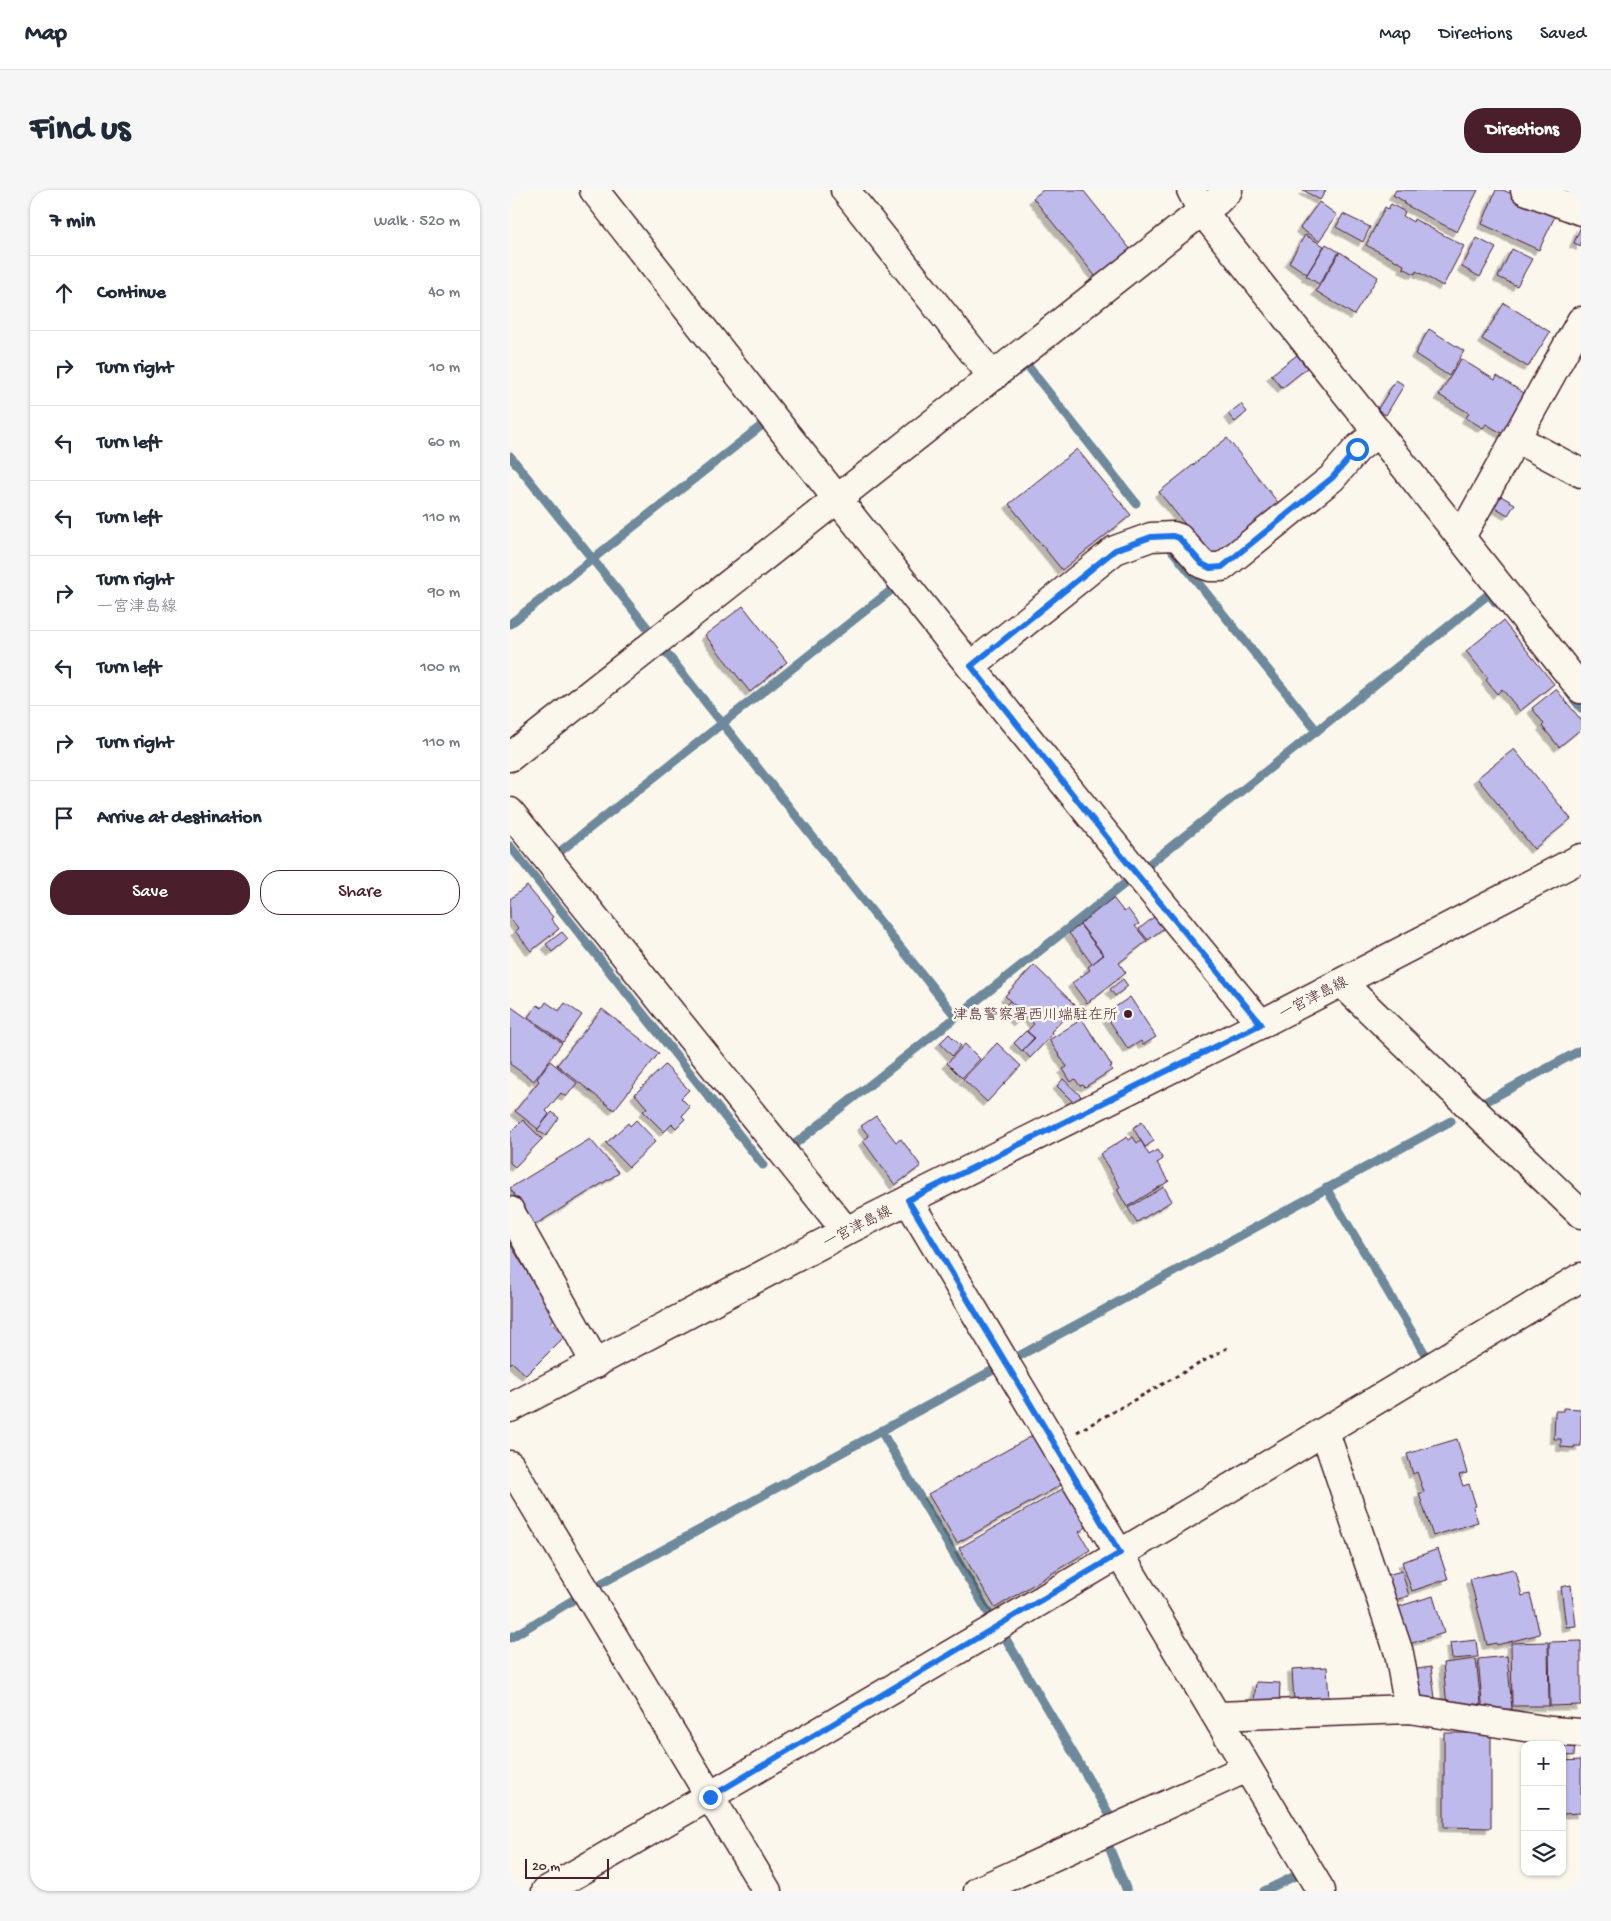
<!DOCTYPE html>
<meta charset="utf-8">
<style>
:root{--surface:#fff;--page:#f6f6f7;--text:#1f2937;--muted:#747a83;--line:#e0e1e3;--accent:#4a1f2b}
body{margin:0;font-family:"Gochi Hand","Klee One",sans-serif;background:var(--page);color:var(--text)}
.controls{position:absolute;right:15px;bottom:15px;display:grid;overflow:hidden;border-radius:10px;box-shadow:0 1px 4px #0004}
.controls button{width:45px;height:45px;display:grid;place-items:center;padding:0;border:0;border-bottom:1px solid var(--line);background:var(--surface);color:var(--text);font:25px sans-serif}
.scale{position:absolute;left:15px;bottom:12px;width:84px;box-sizing:border-box;padding-left:5px;border:2px solid #4a1f2b;border-top:0;font-size:14px;line-height:18px;white-space:nowrap;color:#4a1f2b;-webkit-text-stroke:4px #fbf7ec;paint-order:stroke}
.stop{position:absolute;width:15px;height:15px;margin:-11px;border:4px solid #1a73e8;border-radius:50%;background:#fff}
.stop.end{background:#1a73e8;border-color:#fff;box-shadow:0 1px 5px #0008}
.list{margin:0;padding:0;list-style:none}
h2{display:flex;justify-content:space-between;align-items:center;height:65px;margin:0;padding:0 20px;font-size:21px}
h2 small{font-size:16px;font-weight:400;color:var(--muted)}
.list li{display:grid;grid-template-columns:32px 1fr auto;gap:15px;align-items:center;box-sizing:border-box;height:75px;padding:0 20px;border-top:1px solid var(--line)}
.list b{display:block;font-size:19px;white-space:nowrap}
.list p{margin:0;font-size:16px;white-space:nowrap;color:var(--muted)}
.list em{font-size:16px;font-style:normal;color:var(--muted)}
.actions{display:flex;gap:10px;padding:15px 20px}
.actions a{flex:1;padding:11px 0;border:1px solid var(--accent);border-radius:20px;text-align:center;font-size:18px;color:var(--accent)}
.actions .main{background:var(--accent);color:#fff}
.icon{flex:none;width:28px;height:28px;fill:none;stroke:currentColor;stroke-width:2;stroke-linecap:round;stroke-linejoin:round}
.map{position:relative;flex:none;width:1071px;height:1701px;overflow:hidden;border-radius:20px}
header{display:flex;align-items:center;gap:30px;box-sizing:border-box;height:70px;padding:0 25px;background:var(--surface);border-bottom:1px solid var(--line)}
header strong{font-size:24px}
nav{display:flex;gap:28px;margin-inline-start:auto;font-size:18px}
.intro{display:flex;align-items:center;justify-content:space-between;box-sizing:border-box;height:120px;padding:0 30px}
h1{margin:0;font-size:35px}
.button{padding:12px 22px;border-radius:20px;background:var(--accent);color:#fff;font-size:18px;font-weight:700}
main{display:flex;gap:30px;padding:0 30px}
aside{flex:1;background:var(--surface);border-radius:20px;box-shadow:0 1px 4px #0004}
.map>svg:first-child{display:block}
.lines{fill:none;stroke-linecap:round;stroke-linejoin:round}
.stream{stroke:#6d899b;stroke-width:9}
.building{fill:#bebaec;stroke:#4a1f2b;filter:url(#shadow)}
.minor-casing{stroke:#4a1f2b;stroke-width:31}
.major-casing{stroke:#4a1f2b;stroke-width:31}
.path{stroke:#4a1f2b;stroke-width:3;stroke-dasharray:4 4;stroke-linecap:butt}
.minor{stroke:#fbf7ec;stroke-width:28}
.major{stroke:#fbf7ec;stroke-width:28}
.route{stroke:#1a73e8;stroke-width:6}
.poi-dot{fill:#4a1f2b;stroke:#fbf7ec;stroke-width:2}
.labels{text-anchor:middle;stroke-width:5;stroke-linejoin:round;paint-order:stroke}
.street-label{font-size:15px;fill:#4a1f2b;stroke:#fbf7ec}
.poi-label{font-size:15px;fill:#4a1f2b;stroke:#fbf7ec;text-anchor:end}
</style>
<header>
<strong>Map</strong>
<nav><a>Map</a><a>Directions</a><a>Saved</a></nav>
</header>
<div class="intro"><h1>Find us</h1><a class="button">Directions</a></div>
<main>
<aside>
<h2>7 min<small>Walk · 520 m</small></h2>
<ul class="list">
<li><svg class="icon" aria-label="ahead" viewBox="0 0 24 24"><path d="M12 20V5M6 11l6-6 6 6"/></svg><div><b>Continue</b></div><em>40 m</em></li>
<li><svg class="icon" aria-label="right" viewBox="0 0 24 24"><path d="M7 20v-9h11M14 6l5 5-5 5"/></svg><div><b>Turn right</b></div><em>10 m</em></li>
<li><svg class="icon" aria-label="left" viewBox="0 0 24 24"><path d="M17 20v-9H6M10 6l-5 5 5 5"/></svg><div><b>Turn left</b></div><em>60 m</em></li>
<li><svg class="icon" aria-label="left" viewBox="0 0 24 24"><path d="M17 20v-9H6M10 6l-5 5 5 5"/></svg><div><b>Turn left</b></div><em>110 m</em></li>
<li><svg class="icon" aria-label="right" viewBox="0 0 24 24"><path d="M7 20v-9h11M14 6l5 5-5 5"/></svg><div><b>Turn right</b><p>一宮津島線</p></div><em>90 m</em></li>
<li><svg class="icon" aria-label="left" viewBox="0 0 24 24"><path d="M17 20v-9H6M10 6l-5 5 5 5"/></svg><div><b>Turn left</b></div><em>100 m</em></li>
<li><svg class="icon" aria-label="right" viewBox="0 0 24 24"><path d="M7 20v-9h11M14 6l5 5-5 5"/></svg><div><b>Turn right</b></div><em>110 m</em></li>
<li><svg class="icon" aria-label="arrive" viewBox="0 0 24 24"><path d="M6 21V4h12l-3 4 3 4H6"/></svg><div><b>Arrive at destination</b></div></li>
</ul>
<div class="actions"><a class="main">Save</a><a>Share</a></div>
</aside>
<div class="map">
<svg width="1071" height="1701" viewBox="0 0 1071 1701">
<defs>
<filter id="shadow"><feDropShadow dx="-4.5" dy="4.5" stdDeviation="0" flood-color="#0004"/></filter>
</defs>
<rect width="100%" height="100%" fill="#fbf7ec"/>
<filter id="ink" filterUnits="userSpaceOnUse"><feTurbulence type="fractalNoise" baseFrequency=".02" numOctaves="2"/><feDisplacementMap in="SourceGraphic" scale="10" xChannelSelector="R" yChannelSelector="G"/><feConvolveMatrix kernelMatrix="1 2 1 2 8 2 1 2 1" color-interpolation-filters="sRGB"/></filter>
<g filter="url(#ink)">
<g class="lines">
<g class="stream">
<polyline points="509,181 517,175 626,313"/>
<polyline points="0,266 140,441"/>
<polyline points="661,359 807,541"/>
<polyline points="0,434 251,236"/>
<polyline points="154,460 446,827 618,691"/>
<polyline points="1059,503 1071,518"/>
<polyline points="0,656 253,975"/>
<polyline points="52,660 384,398"/>
<polyline points="638,675 979,404 986,413"/>
<polyline points="977,911 1071,860"/>
<polyline points="286,953 446,827"/>
<polyline points="816,998 915,1164"/>
<polyline points="507,1167 941,931"/>
<polyline points="371,1241 479,1424"/>
<polyline points="92,1393 485,1179"/>
<polyline points="493,1444 602,1629"/>
<polyline points="0,1448 63,1410"/>
<polyline points="597,1652 617,1701"/>
<polyline points="754,1701 785,1686"/>
</g>
</g>
<g class="building">
<polygon points="533,0 573,0 621,60 586,87 523,8"/>
<polygon points="793,0 816,0 810,10"/>
<polygon points="886,0 968,0 947,42 894,14 895,12 883,5"/>
<polygon points="986,0 993,0 1046,24 1029,60 972,34"/>
<polygon points="809,12 827,25 809,51 790,38"/>
<polygon points="881,14 895,22 893,26 903,32 904,29 954,56 933,96 906,81 905,84 893,78 894,75 856,55 875,17 878,19"/>
<polygon points="833,24 860,37 853,52 826,37"/>
<polygon points="1071,36 1071,56 1064,53"/>
<polygon points="795,45 814,56 797,84 779,72"/>
<polygon points="967,48 986,58 970,87 952,77"/>
<polygon points="816,54 829,62 809,94 796,86"/>
<polygon points="1002,59 1022,69 1007,96 988,87"/>
<polygon points="830,62 868,87 844,125 806,101"/>
<polygon points="994,113 1040,142 1018,177 972,149"/>
<polygon points="919,139 954,161 939,186 905,164"/>
<polygon points="787,165 797,178 772,198 761,185"/>
<polygon points="951,169 985,190 987,186 1017,205 993,244 976,234 973,238 956,228 959,223 929,205"/>
<polygon points="886,190 894,195 876,225 867,220"/>
<polygon points="731,214 737,222 725,232 718,224"/>
<polygon points="717,248 770,315 703,369 649,302"/>
<polygon points="567,259 621,325 552,380 499,314"/>
<polygon points="989,305 1005,314 998,325 983,316"/>
<polygon points="233,416 277,472 240,502 195,445"/>
<polygon points="993,431 1044,494 1010,521 992,499 987,504 976,490 978,488 956,461"/>
<polygon points="1046,499 1071,530 1071,539 1049,557 1032,536 1034,534 1022,518"/>
<polygon points="1004,559 1061,629 1024,659 967,588"/>
<polygon points="17,696 43,727 41,729 49,739 21,761 5,741 8,738 0,728 0,709"/>
<polygon points="603,708 614,722 618,719 629,734 625,736 637,751 609,773 616,783 577,813 562,793 580,780 578,777 594,765 570,734"/>
<polygon points="649,723 658,735 638,750 629,739"/>
<polygon points="570,735 593,765 582,774 559,743"/>
<polygon points="52,742 58,749 42,762 36,754"/>
<polygon points="524,775 566,816 541,842 543,844 520,868 513,860 525,848 517,841 524,834 495,806"/>
<polygon points="613,789 618,796 605,806 600,799"/>
<polygon points="620,807 646,847 633,855 631,851 618,859 595,824"/>
<polygon points="500,811 514,825 508,832 493,818"/>
<polygon points="36,812 49,821 55,813 72,825 53,852 18,827 27,815 32,818"/>
<polygon points="0,816 52,853 24,891 0,874"/>
<polygon points="92,819 149,863 104,920 47,875"/>
<polygon points="572,829 602,876 600,877 602,880 575,897 573,895 570,896 565,889 561,892 553,879 557,877 539,850"/>
<polygon points="516,841 524,848 512,861 504,853"/>
<polygon points="439,844 451,856 442,866 430,853"/>
<polygon points="487,853 511,876 477,912 453,889"/>
<polygon points="455,854 470,869 452,888 437,873"/>
<polygon points="40,871 67,893 56,907 51,903 36,921 39,924 28,939 5,921 29,891 27,889"/>
<polygon points="155,875 179,900 171,908 180,917 172,926 175,929 166,938 162,934 154,942 133,921 137,918 125,904"/>
<polygon points="553,889 571,906 564,913 547,896"/>
<polygon points="42,922 49,928 36,946 27,940"/>
<polygon points="366,926 386,952 391,949 411,976 385,995 353,951 359,946 351,936"/>
<polygon points="13,930 32,949 5,977 0,973 0,943"/>
<polygon points="126,930 146,951 119,977 96,953 118,933 120,936"/>
<polygon points="632,932 644,951 635,957 623,938"/>
<polygon points="617,947 619,950 623,947 627,953 631,951 639,965 647,960 653,969 647,973 659,991 617,1017 607,999 610,997 590,964"/>
<polygon points="80,949 109,983 23,1036 0,998"/>
<polygon points="654,997 662,1011 627,1032 618,1018"/>
<polygon points="0,1054 45,1128 40,1132 55,1146 16,1185 2,1172 0,1174"/>
<polygon points="1053,1218 1071,1219 1071,1256 1064,1256 1064,1258 1051,1257 1051,1249 1044,1249 1045,1221 1053,1221"/>
<polygon points="524,1245 553,1294 447,1353 418,1304"/>
<polygon points="947,1249 957,1283 949,1285 953,1296 959,1294 966,1316 963,1317 968,1332 923,1346 909,1304 914,1302 907,1282 903,1284 897,1264"/>
<polygon points="554,1298 578,1336 569,1342 580,1360 485,1418 449,1358"/>
<polygon points="928,1359 938,1389 902,1401 892,1372"/>
<polygon points="1003,1379 1004,1382 1006,1382 1012,1406 1020,1404 1030,1444 987,1455 986,1453 977,1455 960,1389"/>
<polygon points="892,1381 899,1406 881,1411 873,1386"/>
<polygon points="1061,1395 1066,1436 1056,1437 1051,1397"/>
<polygon points="923,1406 934,1443 899,1454 887,1417"/>
<polygon points="966,1450 968,1467 942,1469 940,1453"/>
<polygon points="1071,1451 1071,1515 1040,1516 1039,1452"/>
<polygon points="1038,1452 1039,1516 1002,1516 1001,1453"/>
<polygon points="997,1466 1002,1519 973,1522 968,1469"/>
<polygon points="966,1469 971,1514 937,1517 933,1473"/>
<polygon points="817,1477 819,1511 784,1514 782,1479"/>
<polygon points="921,1477 925,1508 905,1510 901,1480"/>
<polygon points="746,1492 770,1493 769,1515 744,1513"/>
<polygon points="934,1543 981,1543 981,1638 934,1637"/>
<polygon points="1065,1553 1064,1566 1052,1565 1052,1555"/>
<polygon points="1071,1570 1071,1623 1052,1624 1052,1571"/>
</g>
<g class="lines">
<defs>
<g id="minor">
<path d="M84,0c220,280 440,560 667,834"/>
<polyline points="335,0 483,187"/>
<polyline points="681,0 692,21 1071,499"/>
<polyline points="1015,0 1071,21"/>
<polyline points="1007,249 1071,283"/>
<polyline points="951,347 1071,131"/>
<polyline points="461,476 605,360 641,347 663,346 669,348 692,374 700,377 712,377 822,288 847,259 868,242"/>
<polyline points="0,567 692,21 707,11 718,0"/>
<polyline points="0,622 336,1041"/>
<polyline points="832,793 1071,1024"/>
<polyline points="398,1010 811,1701"/>
<polyline points="0,1021 86,1174"/>
<polyline points="815,1242 889,1463 899,1519"/>
<polyline points="0,1275 257,1701"/>
<polyline points="707,1526 899,1519 1041,1541 1071,1543"/>
<path d="M36,1701c347,-200 691,-407 1035,-614"/>
<polyline points="468,1701 737,1578"/>
</g>
<polyline id="major" points="0,1218 336,1041 751,834 1071,668"/>
</defs>
<use href="#minor" class="minor-casing"/>
<use href="#major" class="major-casing"/>
<polyline class="path" points="567,1242 719,1157"/>
<use href="#minor" class="minor"/>
<use href="#major" class="major"/>
</g>
</g>
<g class="lines" filter="url(#ink)">
<polyline class="route" points="200,1607 610,1363 398,1010 751,834 610,664 461,476 605,360 641,347 663,346 669,348 692,374 700,378 712,377 822,288 847,259"/>
</g>
<circle class="poi-dot" cx="618" cy="824" r="5"/>
<g class="labels">
<g class="street-label">
<text transform="translate(803 807) rotate(-27)" y="5">一宮津島線</text>
<text transform="translate(347 1036) rotate(-27)" y="5">一宮津島線</text>
</g>
<g class="poi-label">
<text x="608" y="829">津島警察署西川端駐在所</text>
</g>
</g>
</svg>
<div class="controls">
<button>+</button>
<button>−</button>
<button><svg class="icon" aria-label="layers" viewBox="0 0 24 24"><path d="M12 4l9 5-9 5-9-5zM3 14l9 5 9-5"/></svg></button>
</div>
<div class="scale">20 m</div>
<div class="stop" style="left:847px;top:259px"></div>
<div class="stop end" style="left:200px;top:1607px"></div>
</div>
</main>
